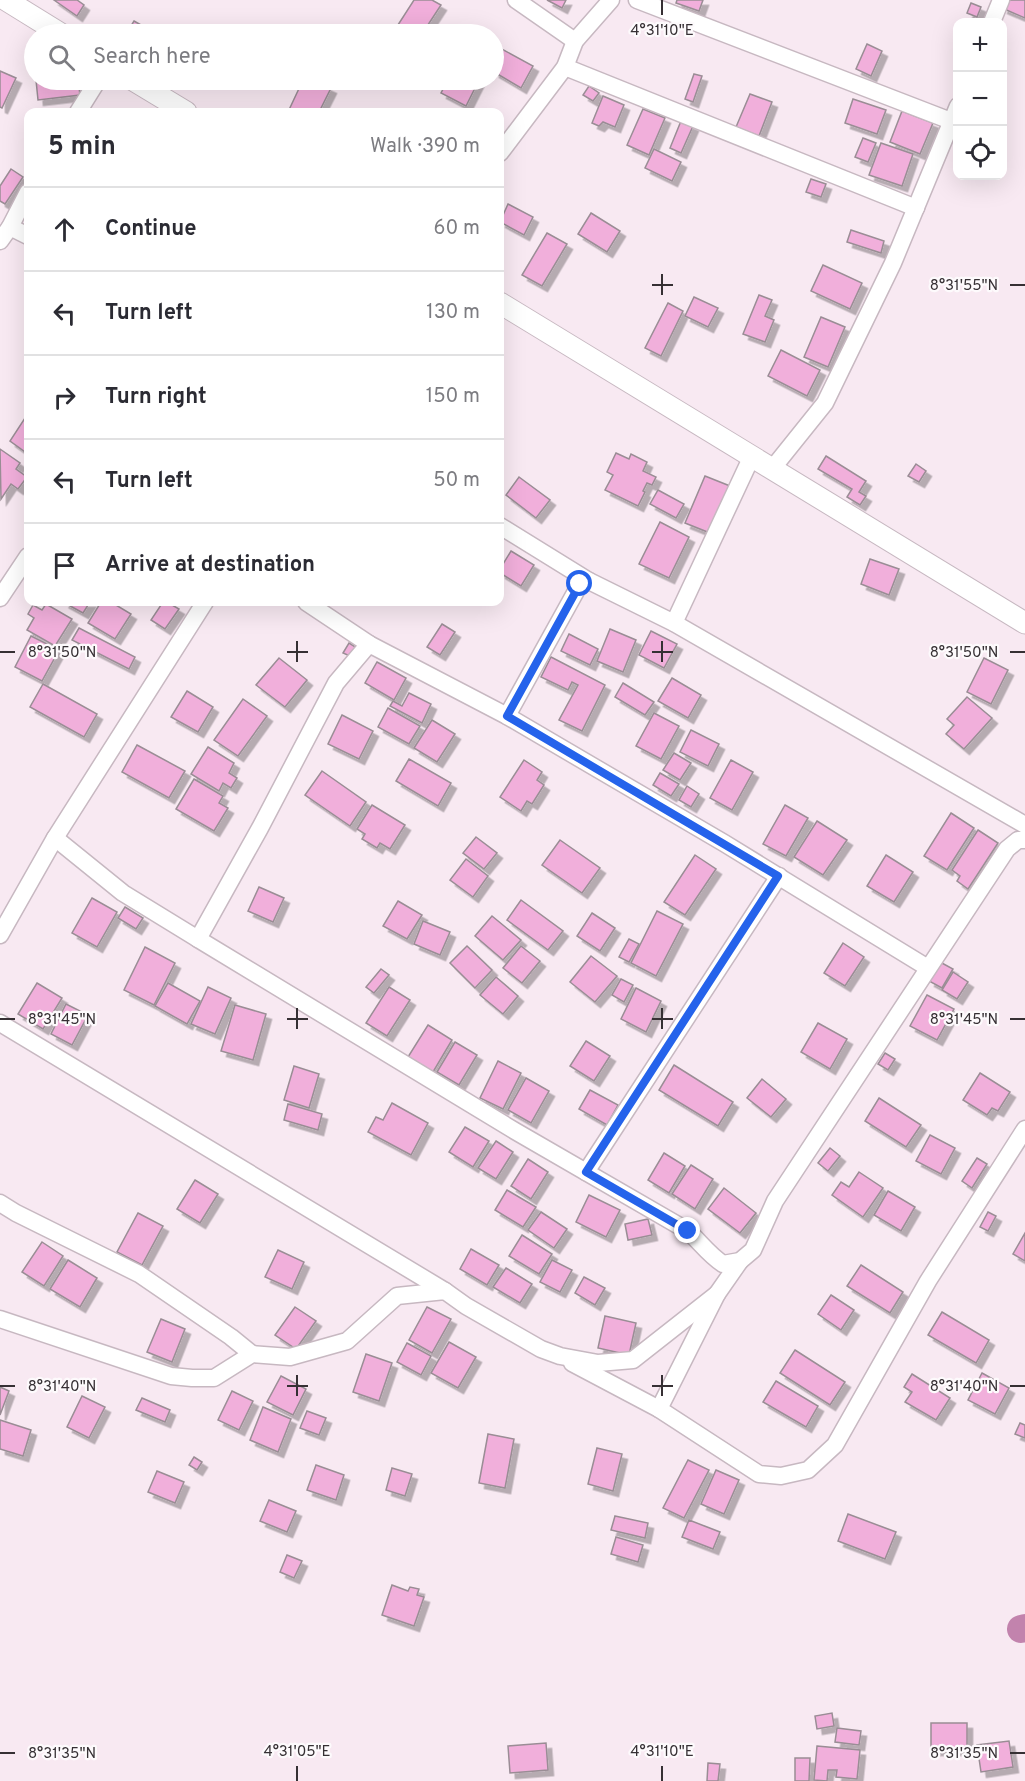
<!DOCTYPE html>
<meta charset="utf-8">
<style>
:root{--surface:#fff;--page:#f7f7f7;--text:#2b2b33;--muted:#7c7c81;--line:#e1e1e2}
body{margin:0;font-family:Overpass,sans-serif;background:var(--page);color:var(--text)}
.controls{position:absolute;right:18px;top:18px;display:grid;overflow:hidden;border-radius:12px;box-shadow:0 6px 24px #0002}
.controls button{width:54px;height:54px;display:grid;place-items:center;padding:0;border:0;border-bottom:2px solid var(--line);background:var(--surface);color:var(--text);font:30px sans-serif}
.stop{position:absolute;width:18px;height:18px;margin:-14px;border:4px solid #2563eb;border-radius:50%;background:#fff}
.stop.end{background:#2563eb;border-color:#fff;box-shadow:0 2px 6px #0008}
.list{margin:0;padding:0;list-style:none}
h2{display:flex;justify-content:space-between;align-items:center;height:78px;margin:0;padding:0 24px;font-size:26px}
h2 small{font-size:20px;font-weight:400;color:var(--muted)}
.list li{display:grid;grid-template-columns:39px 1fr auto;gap:18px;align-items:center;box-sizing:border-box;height:84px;padding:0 24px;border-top:2px solid var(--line)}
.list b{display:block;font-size:22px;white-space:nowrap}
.list em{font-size:20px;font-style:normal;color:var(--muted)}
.icon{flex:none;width:33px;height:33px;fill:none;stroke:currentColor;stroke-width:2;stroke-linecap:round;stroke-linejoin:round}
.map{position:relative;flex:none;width:1025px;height:1781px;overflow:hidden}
.search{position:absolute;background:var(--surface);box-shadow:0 6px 24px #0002;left:24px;top:24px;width:480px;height:66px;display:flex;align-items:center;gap:15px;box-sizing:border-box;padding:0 21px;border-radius:33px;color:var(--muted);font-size:22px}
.panel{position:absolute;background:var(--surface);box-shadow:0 6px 24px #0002;left:24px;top:108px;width:480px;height:498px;border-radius:12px}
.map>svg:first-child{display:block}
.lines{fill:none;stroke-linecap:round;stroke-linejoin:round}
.river{stroke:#c283ad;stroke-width:28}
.building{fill:#f1afdb;stroke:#9a8d95;stroke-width:1.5;filter:url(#shadow)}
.minor-casing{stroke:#c7b8c1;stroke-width:19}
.tertiary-casing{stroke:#c7b8c1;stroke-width:23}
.minor{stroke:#fff;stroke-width:16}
.tertiary{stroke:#fff;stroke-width:21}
.route{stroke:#2563eb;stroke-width:8}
.ticks{fill:none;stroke:#363034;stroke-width:2}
.ticks-label{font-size:15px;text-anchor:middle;fill:#363034;stroke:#fdfafc;stroke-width:4.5;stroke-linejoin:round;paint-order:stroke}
</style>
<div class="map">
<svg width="1025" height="1781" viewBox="0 0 1025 1781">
<defs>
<filter id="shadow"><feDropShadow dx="5.5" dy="5.5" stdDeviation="0" flood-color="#0004"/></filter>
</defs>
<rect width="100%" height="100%" fill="#f8e9f2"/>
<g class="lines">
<polyline class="river" points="1021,1629 1025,1628"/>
</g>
<g class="building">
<polygon points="54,0 77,0 84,5 77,16"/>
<polygon points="414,0 432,0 441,5 422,34 407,34 396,28"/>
<polygon points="547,0 566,0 562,8"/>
<polygon points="677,0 703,0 699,11 676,3"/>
<polygon points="1005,0 1025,0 1025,18 1002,8"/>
<polygon points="971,3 981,7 977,17 967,13"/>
<polygon points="134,21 148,29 144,34 126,34"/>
<polygon points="867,44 882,51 871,76 856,69"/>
<polygon points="498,47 533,66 521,88 494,72 494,63 495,64 499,56 494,53"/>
<polygon points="0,71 16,78 2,108 0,107"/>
<polygon points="694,74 702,76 693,102 685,99"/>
<polygon points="36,80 78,80 80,95 38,100"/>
<polygon points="303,80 313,80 331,88 319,112 288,112"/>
<polygon points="448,80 479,80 466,106 441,93"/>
<polygon points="589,86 599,93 593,101 583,95"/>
<polygon points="750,94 772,102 759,136 736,127"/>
<polygon points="603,96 624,105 615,127 603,122 599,126 592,123"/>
<polygon points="853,99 886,110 877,134 845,123"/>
<polygon points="643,109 665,118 649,155 627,145"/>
<polygon points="902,111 933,123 920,154 890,142"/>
<polygon points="681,121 693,126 681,153 670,148"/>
<polygon points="863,138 876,143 868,162 855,157"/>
<polygon points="881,143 913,154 902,186 869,175"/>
<polygon points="654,149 681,162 672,181 645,168"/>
<polygon points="11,169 23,177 5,204 0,201 0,186"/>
<polygon points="811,179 826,184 821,197 806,192"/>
<polygon points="508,204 533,217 524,235 500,222"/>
<polygon points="591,213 620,231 607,252 578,234"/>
<polygon points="851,230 884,241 881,253 847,242"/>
<polygon points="547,233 567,244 542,286 522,275"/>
<polygon points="823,265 862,283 850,309 811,291"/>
<polygon points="759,295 772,300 765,316 774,320 765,342 743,334"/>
<polygon points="694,297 718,308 708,327 685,316"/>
<polygon points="668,303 683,311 661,356 645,348"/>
<polygon points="821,317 845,327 828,367 804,357"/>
<polygon points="781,350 820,370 807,396 768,376"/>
<polygon points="25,418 28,420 28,454 10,441"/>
<polygon points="0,449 20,463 16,469 27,477 18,489 11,484 1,499"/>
<polygon points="616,453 629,459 631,454 647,462 643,471 656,477 652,485 647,483 643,491 645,492 638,506 605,490 613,475 607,472"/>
<polygon points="826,456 866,481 859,492 866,496 860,505 847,497 852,489 818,469"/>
<polygon points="916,464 926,471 919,482 908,476"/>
<polygon points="705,476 730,486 710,533 685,523"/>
<polygon points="519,477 550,500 536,518 506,495"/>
<polygon points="658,490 684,504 676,518 650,504"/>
<polygon points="660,522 689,537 669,578 639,564"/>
<polygon points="511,551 534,565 521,586 500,573 500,569"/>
<polygon points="870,559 899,569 889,595 861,584"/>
<polygon points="63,602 90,602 83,613"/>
<polygon points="101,602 111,602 131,614 115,639 88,623"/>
<polygon points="163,602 167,602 179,609 165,629 151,620"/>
<polygon points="46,604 72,619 55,646 27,630 34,618 28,614 33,605 42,610"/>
<polygon points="442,624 455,632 440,655 427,647"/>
<polygon points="79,628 135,657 129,669 72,640"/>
<polygon points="610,629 636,640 623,672 597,661"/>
<polygon points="651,631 677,644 664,668 639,655"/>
<polygon points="569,634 598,649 590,665 561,651"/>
<polygon points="31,636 59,650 42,681 15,667"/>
<polygon points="349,643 357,648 352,657 343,653"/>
<polygon points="551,657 605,685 582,731 559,720 578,685 572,682 568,690 541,677"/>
<polygon points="279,658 307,680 285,707 256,685"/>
<polygon points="984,658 1008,670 991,704 967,692"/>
<polygon points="377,662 406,678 394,700 365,683"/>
<polygon points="672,678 701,695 688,718 658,701"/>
<polygon points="623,683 654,702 645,715 615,697"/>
<polygon points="43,684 97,714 84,737 30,707"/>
<polygon points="187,691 213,707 198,732 171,717"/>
<polygon points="409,693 431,704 422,723 390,706 393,701 402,706"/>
<polygon points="967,697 992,718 964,749 946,734 954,725 947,719"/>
<polygon points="243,699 267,716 238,756 214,740"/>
<polygon points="388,708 420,726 409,744 378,727"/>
<polygon points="654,713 679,726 661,759 636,746"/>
<polygon points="342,715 373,731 359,759 328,744"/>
<polygon points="432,720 455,734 437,762 414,748"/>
<polygon points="691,730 719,744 708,766 680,752"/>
<polygon points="137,745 185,771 169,798 122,772"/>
<polygon points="208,747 234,763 229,773 237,778 231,788 223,783 219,791 191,774"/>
<polygon points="674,753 691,763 680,780 663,770"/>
<polygon points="409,759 451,783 438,806 396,781"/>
<polygon points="524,760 542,772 537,780 544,785 532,804 527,801 521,811 500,797"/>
<polygon points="731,760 753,772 732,810 710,798"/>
<polygon points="322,771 366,802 350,826 305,795"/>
<polygon points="660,773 679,784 671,796 653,785"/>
<polygon points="194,779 223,796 219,803 228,808 214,831 176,809"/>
<polygon points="687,786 699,794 691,807 679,800"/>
<polygon points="372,805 405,825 390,849 380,843 377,848 362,839 365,834 357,829"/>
<polygon points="785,805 808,818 786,856 763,844"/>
<polygon points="951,813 974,828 947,870 924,856"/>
<polygon points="817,821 847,840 823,875 794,857"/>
<polygon points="978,830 998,843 968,889 957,881 960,876 952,870"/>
<polygon points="476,837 497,853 484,869 463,853"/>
<polygon points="560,840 600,868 582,893 542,865"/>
<polygon points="695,855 716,869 685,915 664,902"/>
<polygon points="886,855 913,872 894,902 867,886"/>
<polygon points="466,859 488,876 473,897 450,880"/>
<polygon points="259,887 284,898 273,922 248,911"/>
<polygon points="92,898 117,912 97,947 72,933"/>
<polygon points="521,900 563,931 548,950 507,920"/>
<polygon points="398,901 422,915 407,939 383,926"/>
<polygon points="125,907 143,918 136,929 118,918"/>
<polygon points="657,911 683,924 656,976 631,963"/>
<polygon points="592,913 615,928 600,951 577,936"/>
<polygon points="492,916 521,940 503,960 475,936"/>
<polygon points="423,921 450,932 440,955 414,944"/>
<polygon points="629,939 639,944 629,962 619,957"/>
<polygon points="843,943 864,957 845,986 824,973"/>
<polygon points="467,946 492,970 475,988 450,963"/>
<polygon points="521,946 540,961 522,983 503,968"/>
<polygon points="145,947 175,963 154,1005 124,990"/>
<polygon points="591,956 617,976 595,1002 570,982"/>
<polygon points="940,962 953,969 942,988 929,981"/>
<polygon points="381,969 389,975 374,993 366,987"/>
<polygon points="953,972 968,982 957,999 942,990"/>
<polygon points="496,977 518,996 503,1014 480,995"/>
<polygon points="621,979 633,985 624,1002 612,995"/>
<polygon points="37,983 62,998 43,1029 18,1014"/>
<polygon points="168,983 200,1001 187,1024 155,1006"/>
<polygon points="208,987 231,998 215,1034 191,1024"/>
<polygon points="389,987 410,1000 387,1036 366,1023"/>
<polygon points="636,988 661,1001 646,1032 621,1019"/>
<polygon points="927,995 954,1009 937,1040 910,1026"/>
<polygon points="66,1004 88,1015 72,1045 51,1034"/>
<polygon points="235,1005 266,1014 253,1060 221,1051"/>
<polygon points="818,1023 847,1039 830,1069 801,1052"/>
<polygon points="428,1025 452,1040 433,1072 408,1057"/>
<polygon points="586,1041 610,1056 594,1081 570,1066"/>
<polygon points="455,1042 477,1055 459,1085 437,1072"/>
<polygon points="885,1053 895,1059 888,1070 878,1064"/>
<polygon points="498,1061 521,1073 503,1109 480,1098"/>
<polygon points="674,1065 733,1102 718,1126 659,1090"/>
<polygon points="294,1066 319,1074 309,1108 284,1100"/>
<polygon points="980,1073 1010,1092 998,1111 992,1108 987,1115 963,1100"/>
<polygon points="526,1078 549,1091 531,1123 508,1110"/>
<polygon points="762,1079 786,1099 771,1117 747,1098"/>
<polygon points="590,1090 618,1105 607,1125 579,1109"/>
<polygon points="879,1098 921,1125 906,1147 865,1121"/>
<polygon points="392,1103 428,1123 411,1155 368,1132 376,1117 383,1120"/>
<polygon points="288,1104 322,1114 318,1130 284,1120"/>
<polygon points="465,1127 489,1141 473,1167 449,1152"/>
<polygon points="930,1135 955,1148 941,1174 916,1161"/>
<polygon points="496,1141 513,1152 496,1179 478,1168"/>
<polygon points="830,1148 840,1156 828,1171 818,1163"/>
<polygon points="664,1153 685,1166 669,1193 648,1180"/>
<polygon points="977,1158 987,1164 972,1188 962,1181"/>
<polygon points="528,1159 548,1172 531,1199 511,1186"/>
<polygon points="691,1165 713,1179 695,1209 672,1194"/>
<polygon points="859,1172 883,1188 863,1217 832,1195 841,1182 849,1187"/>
<polygon points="195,1180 218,1194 200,1223 177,1209"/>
<polygon points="724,1188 756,1213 740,1233 708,1209"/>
<polygon points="507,1190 536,1207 523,1227 495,1210"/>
<polygon points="888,1191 915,1207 901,1231 874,1215"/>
<polygon points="589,1195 620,1210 606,1237 576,1222"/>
<polygon points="541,1212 567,1229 554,1248 528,1230"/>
<polygon points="988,1212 996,1216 988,1231 980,1227"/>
<polygon points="138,1213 163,1226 142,1265 117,1252"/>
<polygon points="648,1219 652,1235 628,1240 625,1224"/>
<polygon points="1025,1233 1025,1261 1013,1254"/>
<polygon points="522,1235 552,1254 539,1274 509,1256"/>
<polygon points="42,1242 63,1256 44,1286 22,1272"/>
<polygon points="471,1249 499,1265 487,1285 460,1269"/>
<polygon points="278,1250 304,1262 292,1289 265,1277"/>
<polygon points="68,1260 97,1278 80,1307 50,1289"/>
<polygon points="552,1260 572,1270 560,1292 540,1282"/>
<polygon points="861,1265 903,1292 890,1313 847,1286"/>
<polygon points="506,1268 532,1284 520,1303 493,1287"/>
<polygon points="584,1277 605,1288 595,1305 575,1293"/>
<polygon points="831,1295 854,1310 841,1330 818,1314"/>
<polygon points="295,1307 316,1321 296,1349 275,1335"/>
<polygon points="427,1307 451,1319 432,1353 409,1340"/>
<polygon points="942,1312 989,1340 976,1363 928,1335"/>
<polygon points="605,1316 636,1323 629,1355 598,1348"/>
<polygon points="161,1319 185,1329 172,1362 147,1352"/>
<polygon points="449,1342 476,1357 458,1388 431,1373"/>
<polygon points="407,1343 431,1356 421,1375 397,1362"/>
<polygon points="795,1350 845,1382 830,1405 780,1373"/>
<polygon points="366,1354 392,1363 379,1401 353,1392"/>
<polygon points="982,1373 1009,1388 995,1414 968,1400"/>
<polygon points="912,1374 950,1398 936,1420 905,1402 912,1392 904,1387"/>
<polygon points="281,1376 306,1389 293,1415 267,1402"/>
<polygon points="776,1381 818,1406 806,1427 763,1402"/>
<polygon points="0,1387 9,1391 0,1415"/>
<polygon points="232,1391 253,1401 239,1430 218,1420"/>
<polygon points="82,1396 105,1407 89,1438 67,1427"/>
<polygon points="142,1398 170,1410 165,1422 136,1410"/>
<polygon points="263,1407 291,1419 278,1452 250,1440"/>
<polygon points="307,1411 326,1418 319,1435 300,1428"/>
<polygon points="0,1420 31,1430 23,1456 0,1449"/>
<polygon points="1020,1423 1025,1425 1025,1438 1015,1434"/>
<polygon points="488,1434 514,1439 505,1488 479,1483"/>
<polygon points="597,1448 622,1454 613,1491 588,1484"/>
<polygon points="194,1457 202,1462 197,1470 189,1465"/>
<polygon points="688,1460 709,1470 684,1518 663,1508"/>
<polygon points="316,1465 344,1475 336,1500 307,1490"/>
<polygon points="392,1468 412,1474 405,1496 386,1490"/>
<polygon points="716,1470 739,1480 724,1514 701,1504"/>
<polygon points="157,1471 184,1482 175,1503 148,1492"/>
<polygon points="269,1500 296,1511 287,1532 260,1521"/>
<polygon points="848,1514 896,1532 885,1559 838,1541"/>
<polygon points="615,1516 648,1523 645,1538 611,1530"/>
<polygon points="689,1520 720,1532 713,1549 682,1537"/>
<polygon points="616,1537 643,1545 638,1562 611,1554"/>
<polygon points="287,1555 302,1561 294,1578 280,1572"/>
<polygon points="392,1585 408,1591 410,1587 419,1589 417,1595 424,1597 414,1626 382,1615"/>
<polygon points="832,1713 834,1726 817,1729 815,1716"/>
<rect x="931" y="1723" width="36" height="27"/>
<polygon points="837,1728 861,1731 859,1745 835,1742"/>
<polygon points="1009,1741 1013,1767 981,1772 977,1745"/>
<polygon points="546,1743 548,1770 510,1773 508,1746"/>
<polygon points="817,1746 860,1750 857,1779 836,1777 837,1770 828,1770 827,1781 814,1780"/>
<polygon points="795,1758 810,1758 809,1781 795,1781"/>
<polygon points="708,1763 720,1764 718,1781 707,1781"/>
</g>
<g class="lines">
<defs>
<g id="minor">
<polyline points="516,0 575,41"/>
<polyline points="637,0 951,121"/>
<polyline points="992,22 1001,0"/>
<polyline points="565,67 916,208"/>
<polyline points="78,112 98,80"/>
<polyline points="500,153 565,67 575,41 611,0"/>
<polyline points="10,227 28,236"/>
<polyline points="0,241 10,227 28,192"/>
<polyline points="772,469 825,403 893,263 958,106"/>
<polyline points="500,526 589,581"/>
<polyline points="0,598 28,556"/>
<polyline points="306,602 369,644"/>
<polyline points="674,623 752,456"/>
<polyline points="507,716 580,584 589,581 674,623 1025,825"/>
<polyline points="55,838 123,893 198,939 260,828 336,683 369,644 507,716 724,843 928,968"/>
<polyline points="0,935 55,838 205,602"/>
<path d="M198,939l317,192 173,100c12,11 21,24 35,33l17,-3 13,-11 22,-49 232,-352 11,-9h7"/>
<polyline points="0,1023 445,1291"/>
<polyline points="586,1172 779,876"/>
<polyline points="0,1203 16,1213 139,1274 231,1337 252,1354"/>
<polyline points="740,1261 717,1294 659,1409 759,1474 781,1476 808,1470 835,1445 928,1281 1025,1129"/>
<polyline points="0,1319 171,1376 192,1378 214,1378 252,1354 290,1357 347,1341 397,1296 445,1291 466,1306 541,1349 560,1356 598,1363 633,1360 717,1294"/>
<polyline points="572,1363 659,1409"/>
</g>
<g id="tertiary">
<polyline points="6,0 61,34"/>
<polyline points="133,80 186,112"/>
<polyline points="500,303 1025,623"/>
</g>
</defs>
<use href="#minor" class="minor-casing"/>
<use href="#tertiary" class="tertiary-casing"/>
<use href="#minor" class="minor"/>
<use href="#tertiary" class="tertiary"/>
</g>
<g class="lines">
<polyline class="route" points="580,584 507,716 778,876 586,1172 688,1231"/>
</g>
<path class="ticks" d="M662,0v15M662,274v21M652,285h21M1010,285h15M297,641v21M662,641v21M0,652h15M287,652h21M652,652h21M1010,652h15M297,1008v21M662,1008v21M0,1019h15M287,1019h21M652,1019h21M1010,1019h15M297,1375v21M662,1375v21M0,1386h15M287,1386h21M652,1386h21M1010,1386h15M0,1753h15M1010,1753h15M297,1766v15M662,1766v15"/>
<g class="ticks-label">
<text x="662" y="35">4°31'10"E</text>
<text x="964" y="290">8°31'55"N</text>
<text x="62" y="657">8°31'50"N</text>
<text x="964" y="657">8°31'50"N</text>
<text x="62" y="1024">8°31'45"N</text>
<text x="964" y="1024">8°31'45"N</text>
<text x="62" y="1391">8°31'40"N</text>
<text x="964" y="1391">8°31'40"N</text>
<text x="297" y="1756">4°31'05"E</text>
<text x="662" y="1756">4°31'10"E</text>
<text x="62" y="1758">8°31'35"N</text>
<text x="964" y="1758">8°31'35"N</text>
</g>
</svg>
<div class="controls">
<button>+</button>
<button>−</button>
<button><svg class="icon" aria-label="locate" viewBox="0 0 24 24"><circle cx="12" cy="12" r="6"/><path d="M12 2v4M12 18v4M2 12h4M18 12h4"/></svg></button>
</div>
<div class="stop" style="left:580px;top:584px"></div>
<div class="stop end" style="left:688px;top:1231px"></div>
<div class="search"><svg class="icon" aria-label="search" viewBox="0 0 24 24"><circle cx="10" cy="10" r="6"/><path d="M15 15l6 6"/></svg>Search here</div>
<section class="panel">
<h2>5 min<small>Walk · 390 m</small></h2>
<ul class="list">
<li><svg class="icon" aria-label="ahead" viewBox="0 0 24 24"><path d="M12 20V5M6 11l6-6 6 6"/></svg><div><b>Continue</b></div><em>60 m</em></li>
<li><svg class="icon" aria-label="left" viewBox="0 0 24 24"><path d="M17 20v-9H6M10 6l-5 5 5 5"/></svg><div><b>Turn left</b></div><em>130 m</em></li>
<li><svg class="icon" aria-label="right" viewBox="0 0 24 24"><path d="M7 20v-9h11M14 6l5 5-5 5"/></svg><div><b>Turn right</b></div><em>150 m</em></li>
<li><svg class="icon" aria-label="left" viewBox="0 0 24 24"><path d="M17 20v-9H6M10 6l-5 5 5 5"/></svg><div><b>Turn left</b></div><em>50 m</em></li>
<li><svg class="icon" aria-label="arrive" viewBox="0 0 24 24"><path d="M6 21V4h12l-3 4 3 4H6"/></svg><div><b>Arrive at destination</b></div></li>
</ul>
</section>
</div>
